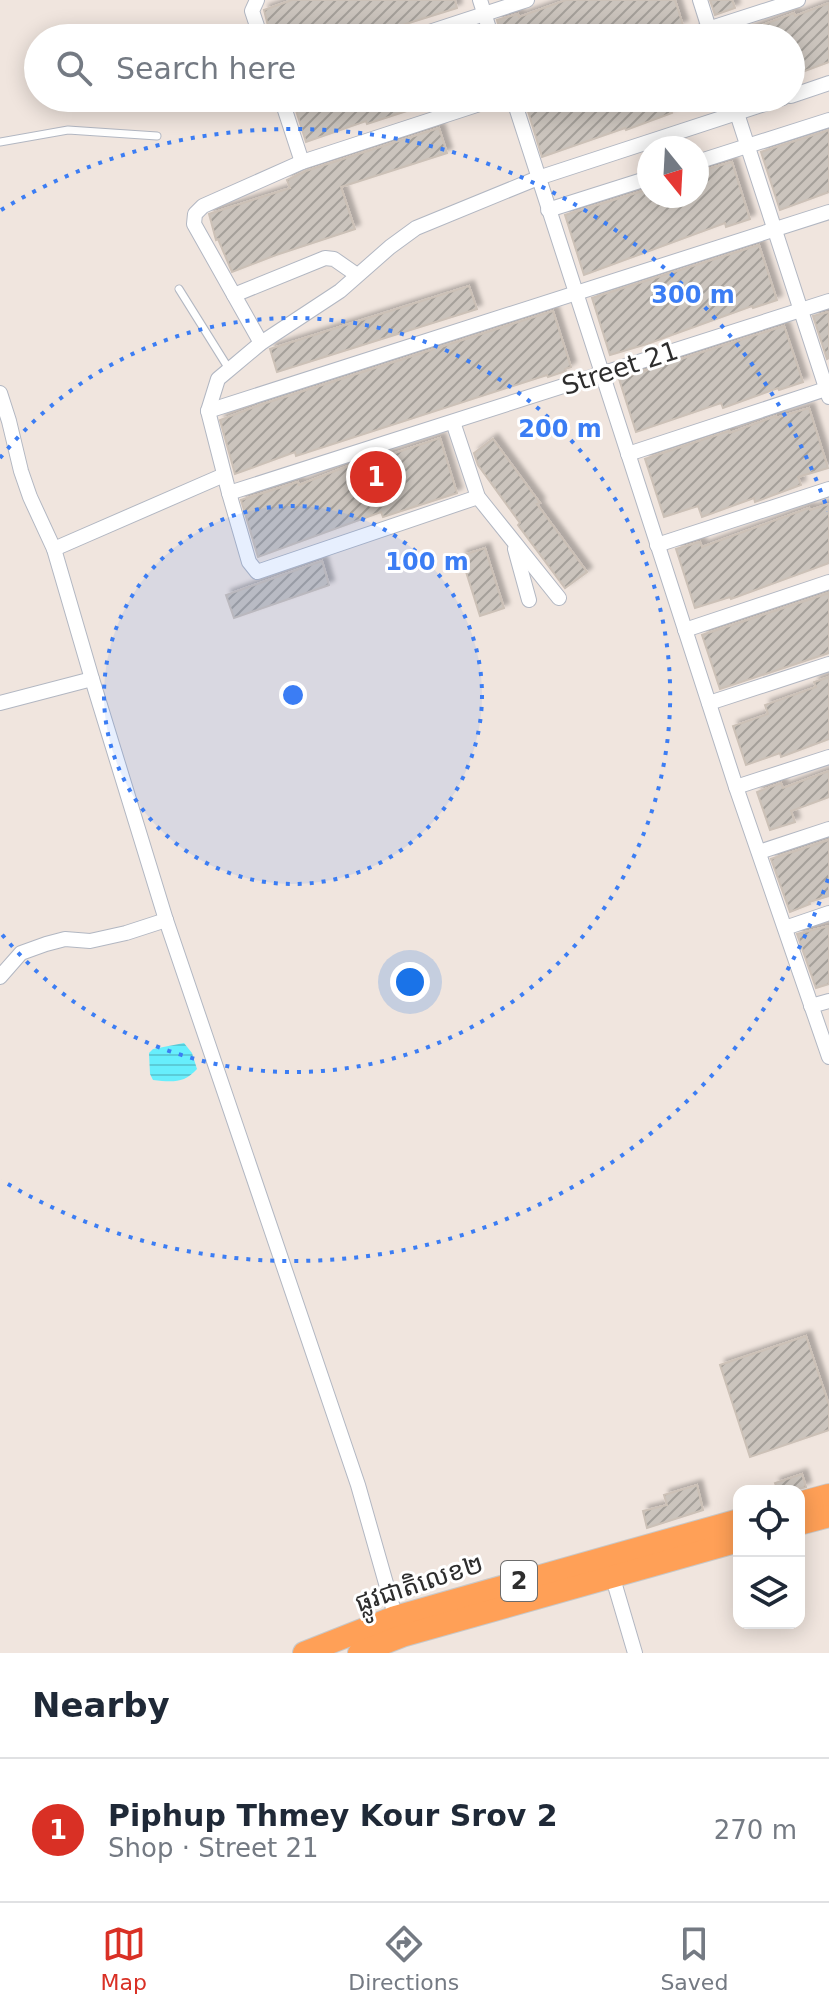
<!DOCTYPE html>
<meta charset="utf-8">
<style>
:root{--surface:#fff;--page:#f2f2f3;--text:#1f2937;--muted:#747a83;--line:#e0e1e3;--accent:#d93025}
body{margin:0;font-family:"DejaVu Sans","Noto Sans Khmer",sans-serif;background:var(--page);color:var(--text)}
.controls{position:absolute;right:24px;bottom:24px;display:grid;overflow:hidden;border-radius:16px;box-shadow:0 4px 20px #0003}
.controls button{width:72px;height:72px;display:grid;place-items:center;padding:0;border:0;border-bottom:2px solid var(--line);background:var(--surface);color:var(--text);font:40px sans-serif}
.compass{position:absolute;left:637px;top:136px;width:72px;height:72px;border-radius:50%;background:var(--surface);box-shadow:0 4px 20px #0003;rotate:162deg}
.you{position:absolute;left:410px;top:982px;width:28px;height:28px;margin:-20px;border:6px solid #fff;border-radius:50%;background:#1a73e8;box-shadow:0 0 0 12px #1a73e833}
.badge{display:grid;place-items:center;width:52px;height:52px;border-radius:50%;background:var(--accent);color:#fff;font-size:26px;font-weight:700}
.pin{position:absolute;translate:-50% -50%;border:4px solid #fff;box-shadow:0 2px 8px #0006}
.list{margin:0;padding:0;list-style:none}
h2{display:flex;justify-content:space-between;align-items:center;height:104px;margin:0;padding:0 32px;font-size:34px}
h2 small{font-size:26px;font-weight:400;color:var(--muted)}
.list li{display:grid;grid-template-columns:52px 1fr auto;gap:24px;align-items:center;box-sizing:border-box;height:144px;padding:0 32px;border-top:2px solid var(--line)}
.list b{display:block;font-size:30px;white-space:nowrap}
.list p{margin:0;font-size:26px;white-space:nowrap;color:var(--muted)}
.list em{font-size:26px;font-style:normal;color:var(--muted)}
.icon{flex:none;width:44px;height:44px;fill:none;stroke:currentColor;stroke-width:2;stroke-linecap:round;stroke-linejoin:round}
.map{position:relative;flex:none;width:829px;height:1653px;overflow:hidden}
.search{position:absolute;background:var(--surface);box-shadow:0 4px 20px #0003;left:24px;right:24px;top:24px;height:88px;display:flex;align-items:center;gap:20px;box-sizing:border-box;padding:0 28px;border-radius:44px;color:var(--muted);font-size:30px}
.sheet{height:248px;background:var(--surface)}
nav{display:flex;justify-content:space-around;align-items:center;box-sizing:border-box;height:112px;border-top:2px solid var(--line);background:var(--surface);font-size:22px;color:var(--muted)}
nav a{display:grid;justify-items:center;gap:4px}
nav .on{color:var(--accent)}
.map>svg:first-child{display:block}
.water{fill:url(#water-rules)}
.building{fill:url(#building-hatch);stroke:#ccc1b7;stroke-width:2;filter:url(#shadow)}
.lines{fill:none;stroke-linecap:round;stroke-linejoin:round}
.service-casing{stroke:#b2b7c2;stroke-width:9}
.minor-casing{stroke:#b2b7c2;stroke-width:16}
.trunk-casing{stroke:#c8c8c8;stroke-width:24}
.service{stroke:#fff;stroke-width:7}
.minor{stroke:#fff;stroke-width:14}
.trunk{stroke:#ffa057;stroke-width:22}
.ring{fill:none;stroke:#3b7df4;stroke-width:4;stroke-dasharray:4 8}
.labels{text-anchor:middle;stroke-width:6;stroke-linejoin:round;paint-order:stroke}
.shield{fill:#fff;stroke:#6c6c6c;stroke-width:2}
.shield-label{font-size:24px;font-weight:bold;fill:#2d2d2d}
.street-label{font-size:26px;fill:#2d2d2d;stroke:#fff}
.centre{fill:#3b7df4;stroke:#fff;stroke-width:4}
.ring-label{font-size:24px;text-anchor:middle;font-weight:bold;fill:#3b7df4;stroke:#fff;stroke-width:6;stroke-linejoin:round;paint-order:stroke}
</style>
<div class="map">
<svg width="829" height="1653" viewBox="0 0 829 1653">
<defs>
<pattern id="water-rules" width="6" height="5" patternUnits="userSpaceOnUse" patternTransform="scale(2)"><rect width="6" height="5" fill="#67eefc"/><path d="M0 2.5h6" fill="none" stroke="#5accd8"/></pattern>
<pattern id="building-hatch" width="6" height="6" patternUnits="userSpaceOnUse" patternTransform="scale(2)"><rect width="6" height="6" fill="#cbc4bd"/><path d="M-1 1l2-2M0 6l6-6M5 7l2-2" fill="none" stroke="#a5a09a"/></pattern>
<filter id="shadow"><feDropShadow dx="5" dy="-5" stdDeviation="2" flood-color="#0004"/></filter>
</defs>
<rect width="100%" height="100%" fill="#f0e5de"/>
<path class="water" d="M184,1043l8,10 5,16c-13,15 -26,13 -44,11l-3,-6 -1,-21 4,-4z"/>
<g class="building">
<polygon points="292,0 455,0 457,8 361,38 271,38 264,10"/>
<polygon points="566,0 675,0 683,25 641,38 502,38 497,20 518,14 519,17"/>
<polygon points="710,0 732,0 735,8 715,15"/>
<polygon points="829,3 829,62 791,76 791,38 729,38 794,13 795,16"/>
<polygon points="239,98 271,98 271,101 243,110"/>
<polygon points="292,98 440,98 441,100 367,124 366,121 306,142"/>
<polygon points="524,98 611,98 614,105 632,98 666,98 672,113 626,130 625,128 542,157"/>
<polygon points="686,98 720,98 720,100 690,110"/>
<polygon points="439,128 447,153 341,187 355,229 276,255 232,272 218,239 216,240 209,214 290,188 287,180 306,171"/>
<polygon points="829,130 829,192 780,210 761,152"/>
<polygon points="732,162 750,219 726,227 725,223 584,275 565,215 646,190 648,196 697,196 697,172"/>
<polygon points="759,245 777,300 753,308 752,306 647,344 610,355 592,298"/>
<polygon points="469,286 477,309 277,372 270,349"/>
<polygon points="553,311 571,367 565,369 566,371 548,377 547,375 296,456 295,452 235,474 220,420 260,405"/>
<polygon points="829,312 829,358 827,359 813,316"/>
<polygon points="784,326 803,382 779,390 778,388 723,408 721,403 636,432 619,379"/>
<polygon points="809,408 828,468 798,477 801,485 755,502 754,498 702,517 698,506 664,517 645,459 729,431 730,433 776,416 776,418"/>
<polygon points="440,438 457,493 383,517 381,512 258,557 241,500 298,482 299,485 361,461 362,464"/>
<polygon points="493,439 540,503 537,504 587,572 565,588 518,525 520,523 478,465 474,453"/>
<polygon points="829,504 829,563 731,599 730,597 695,608 676,549 700,542 702,547 809,508 810,510"/>
<polygon points="485,548 504,608 480,616 461,556"/>
<polygon points="322,561 329,585 234,618 226,595"/>
<polygon points="829,593 829,653 720,689 702,635"/>
<polygon points="829,677 829,739 781,757 780,753 746,765 733,726 768,714 765,705 816,687 814,682"/>
<polygon points="829,771 829,797 791,811 795,822 770,830 757,792 781,783 783,788"/>
<polygon points="829,840 829,896 809,902 810,904 790,912 771,859"/>
<polygon points="829,926 829,984 816,988 797,934"/>
<polygon points="806,1336 829,1405 829,1430 750,1457 720,1365"/>
<polygon points="802,1474 806,1487 792,1491 778,1491 775,1483"/>
<polygon points="697,1485 703,1510 647,1528 643,1511 667,1505 664,1495"/>
</g>
<g class="lines">
<defs>
<g id="service">
<polyline points="0,142 68,130 157,136"/>
<polyline points="179,289 229,369"/>
</g>
<g id="minor">
<polyline points="257,0 252,11 261,38"/>
<polyline points="480,0 492,38"/>
<polyline points="700,0 712,38"/>
<polyline points="411,38 527,0"/>
<polyline points="680,38 798,0"/>
<polyline points="791,96 829,83"/>
<polyline points="281,98 302,162"/>
<polyline points="513,98 736,787 829,1057"/>
<polyline points="732,98 829,397"/>
<polyline points="697,162 829,120"/>
<polyline points="548,210 649,178"/>
<polyline points="234,295 325,258 334,259 357,275"/>
<polyline points="261,343 194,224 195,214 203,206 302,162 498,98"/>
<polyline points="0,393 9,421 21,471 30,497 54,549 92,679 166,920 358,1485 397,1622"/>
<polyline points="208,411 829,212"/>
<polyline points="453,422 478,497 559,598"/>
<polyline points="628,454 829,388"/>
<polyline points="229,493 829,301"/>
<polyline points="478,497 257,572 249,562 229,493 208,411 218,379 261,343 340,291 390,247 416,228 538,178 783,98"/>
<polyline points="657,545 829,489"/>
<polyline points="54,549 224,475"/>
<polyline points="515,549 529,600"/>
<polyline points="685,630 829,582"/>
<polyline points="0,703 92,679"/>
<polyline points="709,703 829,664"/>
<polyline points="736,787 829,757"/>
<polyline points="759,852 829,829"/>
<polyline points="785,928 829,913"/>
<polyline points="0,977 21,953 46,944 65,939 90,941 126,933 166,920"/>
<polyline points="811,1006 829,1001"/>
<polyline points="612,1575 635,1653"/>
</g>
<g id="trunk">
<polyline points="799,1503 829,1495"/>
<polyline points="799,1524 829,1516"/>
<polyline points="304,1653 395,1617 739,1520"/>
<polyline points="359,1653 402,1636 739,1541"/>
</g>
</defs>
<use href="#service" class="service-casing"/>
<use href="#minor" class="minor-casing"/>
<use href="#trunk" class="trunk-casing"/>
<use href="#service" class="service"/>
<use href="#minor" class="minor"/>
<use href="#trunk" class="trunk"/>
</g>
<circle cx="293" cy="695" r="189" fill="#3b7df4" fill-opacity=".12"/>
<g class="ring">
<circle cx="293" cy="695" r="189"/>
<path d="M0 458A377 377 0 1 1 0 932"/>
<path d="M828 879A566 566 0 0 1 1 1180M1 210A566 566 0 0 1 828 511"/>
</g>
<g class="labels">
<rect class="shield" x="501" y="1561" width="36" height="40" rx="6"/>
<g class="shield-label">
<text x="519" y="1589">2</text>
</g>
<g class="street-label">
<text transform="translate(620 368) rotate(-18)" y="9">Street 21</text>
<text transform="translate(419 1583) rotate(-18)" y="9">ផ្លូវជាតិលេខ២</text>
</g>
</g>
<circle cx="293" cy="695" r="12" class="centre"/>
<g class="ring-label">
<text x="693" y="303">300 m</text>
<text x="560" y="437">200 m</text>
<text x="427" y="570">100 m</text>
</g>
</svg>
<div class="controls">
<button><svg class="icon" aria-label="locate" viewBox="0 0 24 24"><circle cx="12" cy="12" r="6"/><path d="M12 2v4M12 18v4M2 12h4M18 12h4"/></svg></button>
<button><svg class="icon" aria-label="layers" viewBox="0 0 24 24"><path d="M12 4l9 5-9 5-9-5zM3 14l9 5 9-5"/></svg></button>
</div>
<svg class="compass" viewBox="-18 -18 36 36"><path d="M0-13l5 13h-10z" fill="#e53935"/><path d="M0 13l5-13h-10z" fill="#747a83"/></svg>
<div class="you"></div>
<div class="pin badge" style="left:376px;top:477px">1</div>
<div class="search"><svg class="icon" aria-label="search" viewBox="0 0 24 24"><circle cx="10" cy="10" r="6"/><path d="M15 15l6 6"/></svg>Search here</div>
</div>
<section class="sheet">
<h2>Nearby<small></small></h2>
<ul class="list">
<li><span class="badge">1</span><div><b>Piphup Thmey Kour Srov 2</b><p>Shop · Street 21</p></div><em>270 m</em></li>
</ul>
</section>
<nav>
<a class="on"><svg class="icon" aria-label="map" viewBox="0 0 24 24"><path d="M3 6l6-2 6 2 6-2v14l-6 2-6-2-6 2zM9 4v14M15 6v14"/></svg>Map</a>
<a><svg class="icon" aria-label="directions" viewBox="0 0 24 24"><path d="M12 3l9 9-9 9-9-9zM9 14v-3h6M13 9l2 2-2 2"/></svg>Directions</a>
<a><svg class="icon" aria-label="saved" viewBox="0 0 24 24"><path d="M7 4h10v16l-5-4-5 4z"/></svg>Saved</a>
</nav>
